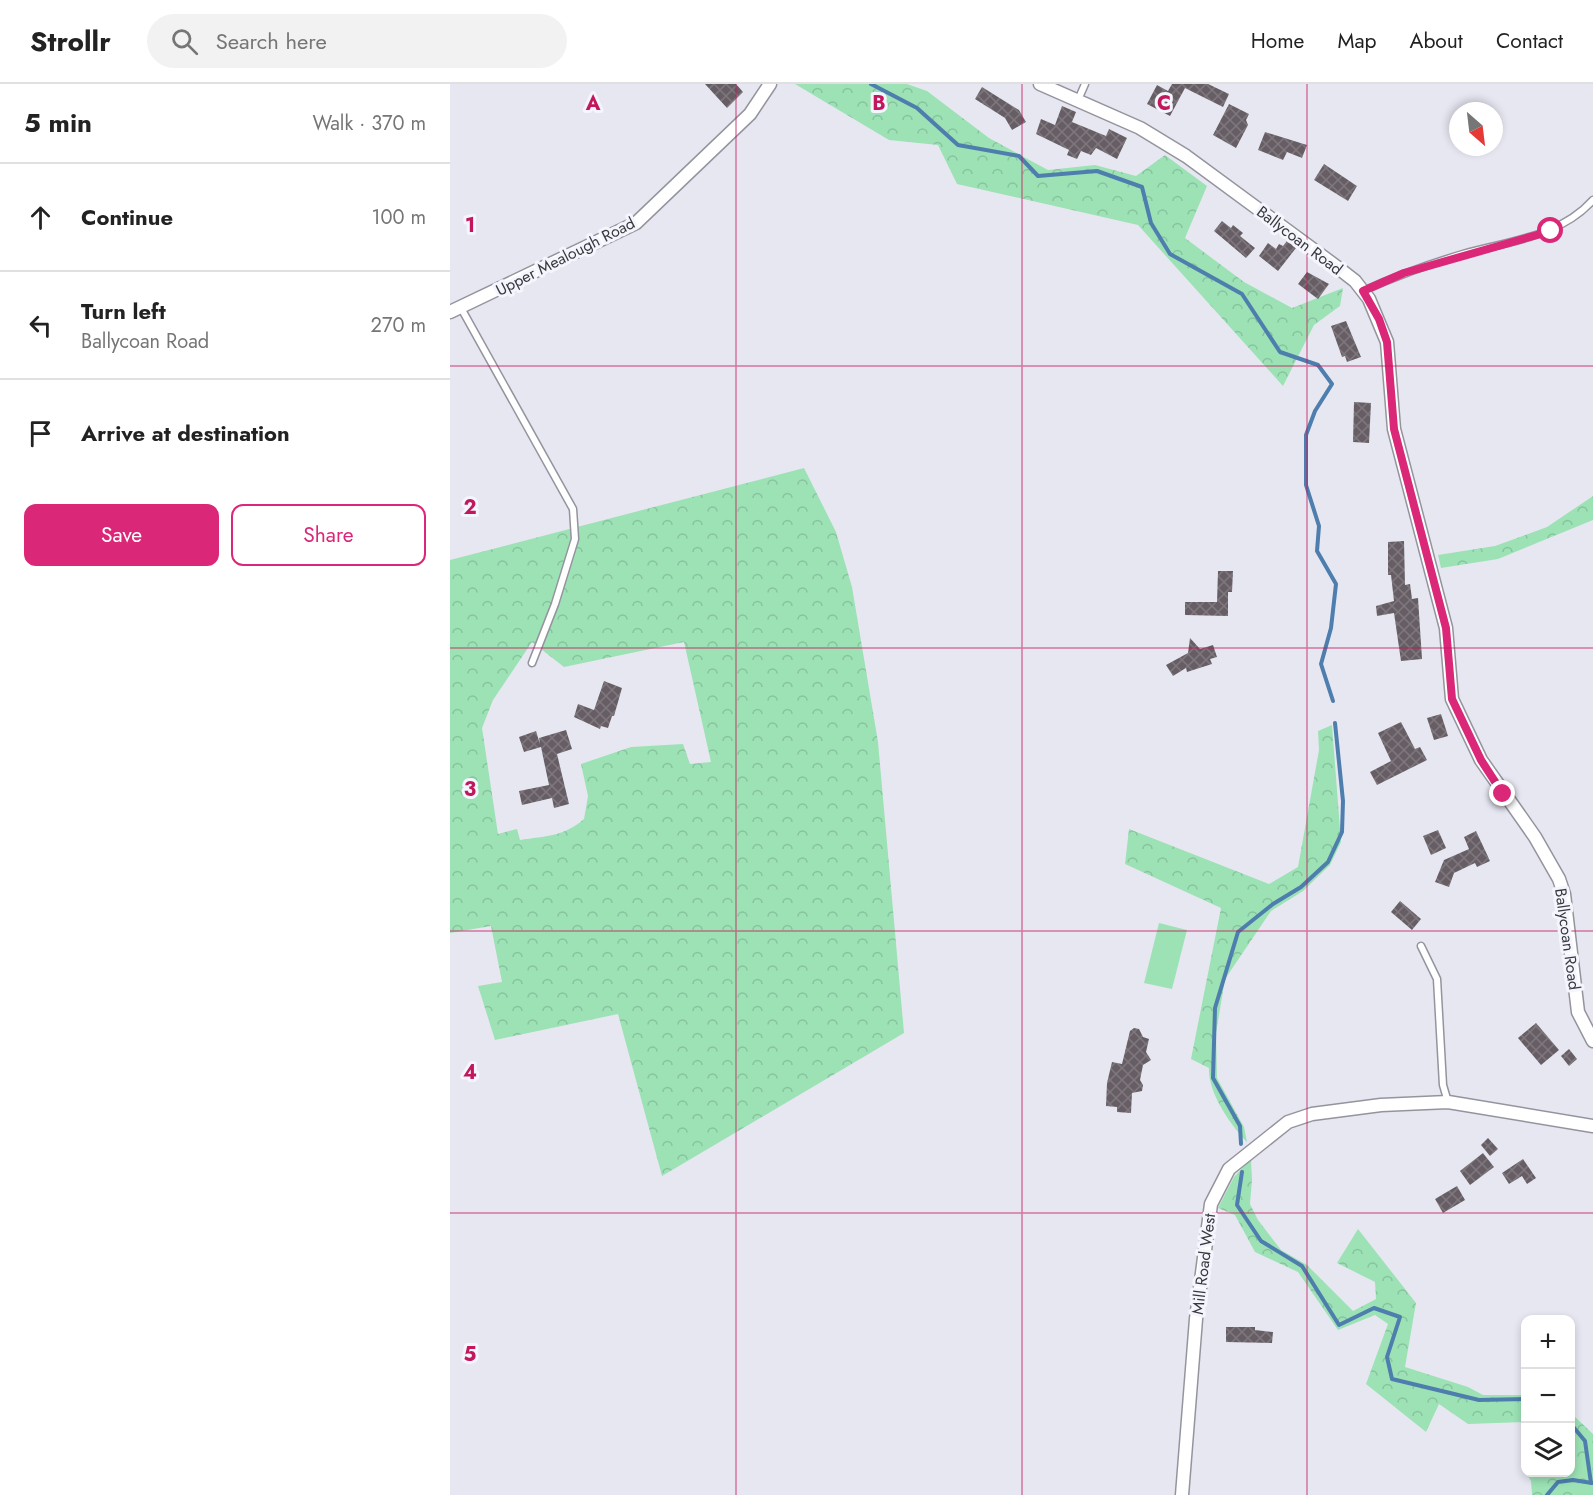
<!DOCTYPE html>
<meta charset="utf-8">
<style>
:root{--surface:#fff;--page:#f2f2f2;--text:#222;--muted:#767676;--line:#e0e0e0;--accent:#db2777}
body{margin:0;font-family:Jost,sans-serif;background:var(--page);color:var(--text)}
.controls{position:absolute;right:18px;bottom:18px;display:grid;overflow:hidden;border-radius:12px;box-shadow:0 3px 9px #0003}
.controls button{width:54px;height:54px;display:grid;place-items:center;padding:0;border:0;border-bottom:2px solid var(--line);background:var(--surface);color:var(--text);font:30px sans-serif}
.compass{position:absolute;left:999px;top:18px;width:54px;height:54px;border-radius:50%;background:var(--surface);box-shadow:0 3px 9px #0003;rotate:152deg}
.stop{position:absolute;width:18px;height:18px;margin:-14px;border:4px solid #db2777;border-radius:50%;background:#fff}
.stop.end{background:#db2777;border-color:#fff;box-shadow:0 2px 6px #0008}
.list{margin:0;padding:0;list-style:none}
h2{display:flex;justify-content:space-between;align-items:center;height:78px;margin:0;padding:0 24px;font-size:26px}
h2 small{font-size:20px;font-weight:400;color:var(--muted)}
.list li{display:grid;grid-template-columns:39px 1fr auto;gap:18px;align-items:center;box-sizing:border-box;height:108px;padding:0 24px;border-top:2px solid var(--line)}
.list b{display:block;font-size:22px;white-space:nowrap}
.list p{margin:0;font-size:20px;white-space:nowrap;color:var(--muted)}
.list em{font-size:20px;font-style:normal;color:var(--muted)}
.actions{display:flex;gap:12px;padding:18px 24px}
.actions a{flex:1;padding:14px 0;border:2px solid var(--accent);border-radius:12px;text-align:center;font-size:21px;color:var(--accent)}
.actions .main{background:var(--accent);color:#fff}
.icon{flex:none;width:33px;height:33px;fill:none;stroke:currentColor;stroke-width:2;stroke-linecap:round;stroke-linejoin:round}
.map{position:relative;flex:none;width:1143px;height:1411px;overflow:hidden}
header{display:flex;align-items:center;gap:36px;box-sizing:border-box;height:84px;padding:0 30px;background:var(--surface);border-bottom:2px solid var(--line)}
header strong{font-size:28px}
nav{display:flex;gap:33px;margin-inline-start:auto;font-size:21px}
.search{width:420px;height:54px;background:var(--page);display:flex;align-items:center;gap:15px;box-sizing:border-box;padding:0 21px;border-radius:33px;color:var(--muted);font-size:22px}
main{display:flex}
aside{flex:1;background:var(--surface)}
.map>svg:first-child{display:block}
.forest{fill:url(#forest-crowns);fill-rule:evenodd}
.garden{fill:#9ce2b5}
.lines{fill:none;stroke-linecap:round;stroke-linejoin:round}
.stream{stroke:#4e7ead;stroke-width:4}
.building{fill:url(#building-cross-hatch)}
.service-casing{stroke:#94949e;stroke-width:9}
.minor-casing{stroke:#94949e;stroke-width:15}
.service{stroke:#fff;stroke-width:6}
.minor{stroke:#fff;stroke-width:12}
.route{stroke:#db2777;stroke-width:8}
.grid{fill:none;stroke:#c2185b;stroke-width:1.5;stroke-opacity:0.55}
.labels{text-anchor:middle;stroke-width:6;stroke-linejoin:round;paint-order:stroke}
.street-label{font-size:16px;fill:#38393d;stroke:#f5f5fe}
.grid-label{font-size:20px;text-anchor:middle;font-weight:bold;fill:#c2185b;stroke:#f5f5fe;stroke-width:6;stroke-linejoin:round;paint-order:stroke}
</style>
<header>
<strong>Strollr</strong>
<div class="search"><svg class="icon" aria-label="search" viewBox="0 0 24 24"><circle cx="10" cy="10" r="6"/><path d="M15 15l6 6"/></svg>Search here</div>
<nav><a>Home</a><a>Map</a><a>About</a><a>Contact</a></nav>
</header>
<main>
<aside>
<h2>5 min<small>Walk · 370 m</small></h2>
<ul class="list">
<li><svg class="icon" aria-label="ahead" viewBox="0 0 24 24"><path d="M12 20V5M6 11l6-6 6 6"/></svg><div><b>Continue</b></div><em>100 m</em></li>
<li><svg class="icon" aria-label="left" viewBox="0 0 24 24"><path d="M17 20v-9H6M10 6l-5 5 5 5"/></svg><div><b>Turn left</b><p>Ballycoan Road</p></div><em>270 m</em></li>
<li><svg class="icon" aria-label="arrive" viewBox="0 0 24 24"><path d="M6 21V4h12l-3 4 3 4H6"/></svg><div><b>Arrive at destination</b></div></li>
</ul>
<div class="actions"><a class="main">Save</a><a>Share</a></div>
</aside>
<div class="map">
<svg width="1143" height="1411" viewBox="0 0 1143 1411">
<defs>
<pattern id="forest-crowns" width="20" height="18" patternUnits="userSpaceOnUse" patternTransform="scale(1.5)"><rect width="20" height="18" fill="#9ce2b5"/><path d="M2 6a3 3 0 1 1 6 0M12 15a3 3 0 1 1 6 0" fill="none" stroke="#87c39d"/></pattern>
<pattern id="building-cross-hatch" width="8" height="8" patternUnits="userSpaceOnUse" patternTransform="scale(1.5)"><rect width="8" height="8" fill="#675e65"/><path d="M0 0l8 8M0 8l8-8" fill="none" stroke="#7e787d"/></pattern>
</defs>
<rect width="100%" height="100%" fill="#e7e7f2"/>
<g class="forest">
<polygon points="345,0 457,0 477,7 539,54 598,86 645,81 686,92 715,71 757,102 735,154 794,198 842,224 893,204 890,222 864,241 833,302 688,141 507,100 488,61 439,56"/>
<path d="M354,384l32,64 16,55 26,155 26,291 -242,143 -44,-162 -123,26 -17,-54 24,-4 -11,-56 -41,7v-373zM82,558l32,25 120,-25 27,120 -21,2 -7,-20 -52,3 -50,17 7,32 -4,23c-21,18 -38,17 -64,21l-3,-11 -19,5 -16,-106 11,-28z"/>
<polygon points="1143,412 1143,436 1048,475 991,484 988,471 1045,462 1097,443"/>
<path d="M882,641l9,117 -11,23 -27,26 -32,20 -46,68 -9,54 1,45 27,49 3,15c-17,-18 -39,-49 -38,-74l-18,-9 30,-151 -96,-44 4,-35 140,55 29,-17 21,-117 -1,-19z"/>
<polygon points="801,1075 802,1096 800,1120 808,1136 831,1166 857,1181 903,1227 926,1215 925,1198 887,1179 908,1145 966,1219 955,1283 1018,1303 1033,1311 1075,1311 1075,1338 1018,1340 989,1320 976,1348 916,1300 938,1240 925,1231 888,1246 848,1188 805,1168 785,1131 768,1124 784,1093"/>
<polygon points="1121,1329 1143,1350 1143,1411 1082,1411 1081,1397 1076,1389 1120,1388"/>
</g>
<polygon class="garden" points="709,839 737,846 722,905 694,899"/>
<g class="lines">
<g class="stream">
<polyline points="421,0 467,24 508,61 569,72 588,92 647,87 692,103 701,139 720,170 792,210 830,268 868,281 882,300 865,327 856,351 856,401 869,442 867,467 886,500 881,544 871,580 883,617"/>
<polyline points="791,1060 790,1042 763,994 765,924 788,848 823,820 851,803 878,778 892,748 893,717 885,639"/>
<polyline points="792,1088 787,1121 811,1157 852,1182 889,1241 924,1224 950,1233 937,1273 942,1295 1029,1316 1076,1315"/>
<polyline points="1120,1339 1135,1357 1141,1399"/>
<polyline points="1097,1411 1108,1398 1123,1396 1142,1399"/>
</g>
</g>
<g class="building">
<polygon points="255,0 286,0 293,8 277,24"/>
<polygon points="722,0 758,0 779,10 773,23 735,4 720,32 697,20 707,1 718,7"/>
<polygon points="532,3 569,26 576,38 562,46 555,34 525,15"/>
<polygon points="779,20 799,30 796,36 798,41 786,64 763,51"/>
<polygon points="612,22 626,28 622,38 656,52 659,45 677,54 667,75 646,64 641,71 631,67 627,75 617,71 619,66 586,50 591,35 605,41"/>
<polygon points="815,48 857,61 852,74 837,68 833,76 808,66"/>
<polygon points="874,80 907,102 898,117 864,96"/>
<polygon points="772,137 781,144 783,141 793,149 790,152 805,164 796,174 764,147"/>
<polygon points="837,157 846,164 828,187 809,172 818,159 826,165 829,160 833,162"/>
<polygon points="857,188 879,200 868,215 848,200"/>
<polygon points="896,237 911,273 897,278 895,272 892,273 881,242"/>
<polygon points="904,318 921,319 919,359 903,358"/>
<polygon points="954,457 955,501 960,500 962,515 968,514 972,575 951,577 944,529 927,532 926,522 944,517 941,491 938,491 938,458"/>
<polygon points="768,487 783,487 782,508 778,508 778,532 735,531 735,518 767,518"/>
<polygon points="740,554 750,565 763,561 767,573 760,575 762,580 737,588 736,584 723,592 716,581 738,569"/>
<polygon points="154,597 172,604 164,632 162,632 158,644 151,642 150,645 124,633 128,620 144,626"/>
<polygon points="991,630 998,652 984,656 977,634"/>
<polygon points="951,638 965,665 970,663 977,676 927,701 920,688 941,677 928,649"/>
<polygon points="116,646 122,665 107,670 119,720 104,724 102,714 72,721 69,707 99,701 91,663 74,668 69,653 86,647 90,660 89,654"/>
<polygon points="988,746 996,764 981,771 973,752"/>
<polygon points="1026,747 1040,777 1027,783 1025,779 1004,789 999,803 985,798 994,776 1019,765 1014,753"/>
<polygon points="950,817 971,835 962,846 941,828"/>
<polygon points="1086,939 1109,966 1091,981 1068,954"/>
<polygon points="684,944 689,945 693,953 699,955 696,968 701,976 693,981 690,996 693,1001 692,1007 682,1009 681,1029 667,1028 667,1023 656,1022 657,999 662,978 672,980 680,947"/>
<polygon points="1119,965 1127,975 1119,982 1111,972"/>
<polygon points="1038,1054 1048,1065 1040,1072 1031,1061"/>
<polygon points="1033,1069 1044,1083 1020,1101 1010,1087"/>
<polygon points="1073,1075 1086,1094 1077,1100 1072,1092 1059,1100 1052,1089"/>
<polygon points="1007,1102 1015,1116 993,1129 985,1115"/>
<polygon points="776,1243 805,1243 805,1246 823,1248 822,1259 776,1258"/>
</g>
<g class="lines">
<defs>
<g id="service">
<polyline points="628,16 635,0"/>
<path d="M913,207c33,-15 66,-27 100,-37 46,-13 97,-17 130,-54"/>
<polyline points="11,224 123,425 125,455 105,520 82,579"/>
<polyline points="971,862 987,895 993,1001 998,1018"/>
</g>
<g id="minor">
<polyline points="590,0 690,44 736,72 887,183 905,197 919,215 937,258 944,345 996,544 1002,615 1031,676 1085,753 1109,795 1114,810 1128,928 1143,957"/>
<polyline points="0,228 186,139 300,30 320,0"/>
<polyline points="732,1411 746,1235 761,1120 779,1085 838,1038 862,1030 931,1021 998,1018 1143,1042"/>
</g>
</defs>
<use href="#service" class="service-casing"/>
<use href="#minor" class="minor-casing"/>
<use href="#service" class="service"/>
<use href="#minor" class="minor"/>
</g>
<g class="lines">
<polyline class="route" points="1053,710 1031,676 1002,615 996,544 944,345 937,258 929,235 913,207 954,189 1101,147"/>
</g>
<path class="grid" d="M286,0v1411M572,0v1411M857,0v1411M0,282h1143M0,564h1143M0,847h1143M0,1129h1143"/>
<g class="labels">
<g class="street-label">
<text transform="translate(850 156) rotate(37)" y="6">Ballycoan Road</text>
<text transform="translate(115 172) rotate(-27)" y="6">Upper Mealough Road</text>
<text transform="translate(1118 855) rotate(82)" y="6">Ballycoan Road</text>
<text transform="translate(753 1180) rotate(-83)" y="6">Mill Road West</text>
</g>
</g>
<g class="grid-label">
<text x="143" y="26">A</text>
<text x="429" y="26">B</text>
<text x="714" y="26">C</text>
<text x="20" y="148">1</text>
<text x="20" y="430">2</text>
<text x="20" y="712">3</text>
<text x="20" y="995">4</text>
<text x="20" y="1277">5</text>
</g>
</svg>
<div class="controls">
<button>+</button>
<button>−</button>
<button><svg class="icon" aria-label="layers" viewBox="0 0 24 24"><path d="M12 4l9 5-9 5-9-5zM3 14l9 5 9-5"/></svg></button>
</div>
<svg class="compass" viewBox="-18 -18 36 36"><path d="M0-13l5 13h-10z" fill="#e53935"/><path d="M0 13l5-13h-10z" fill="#767676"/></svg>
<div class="stop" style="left:1101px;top:147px"></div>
<div class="stop end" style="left:1053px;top:710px"></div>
</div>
</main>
